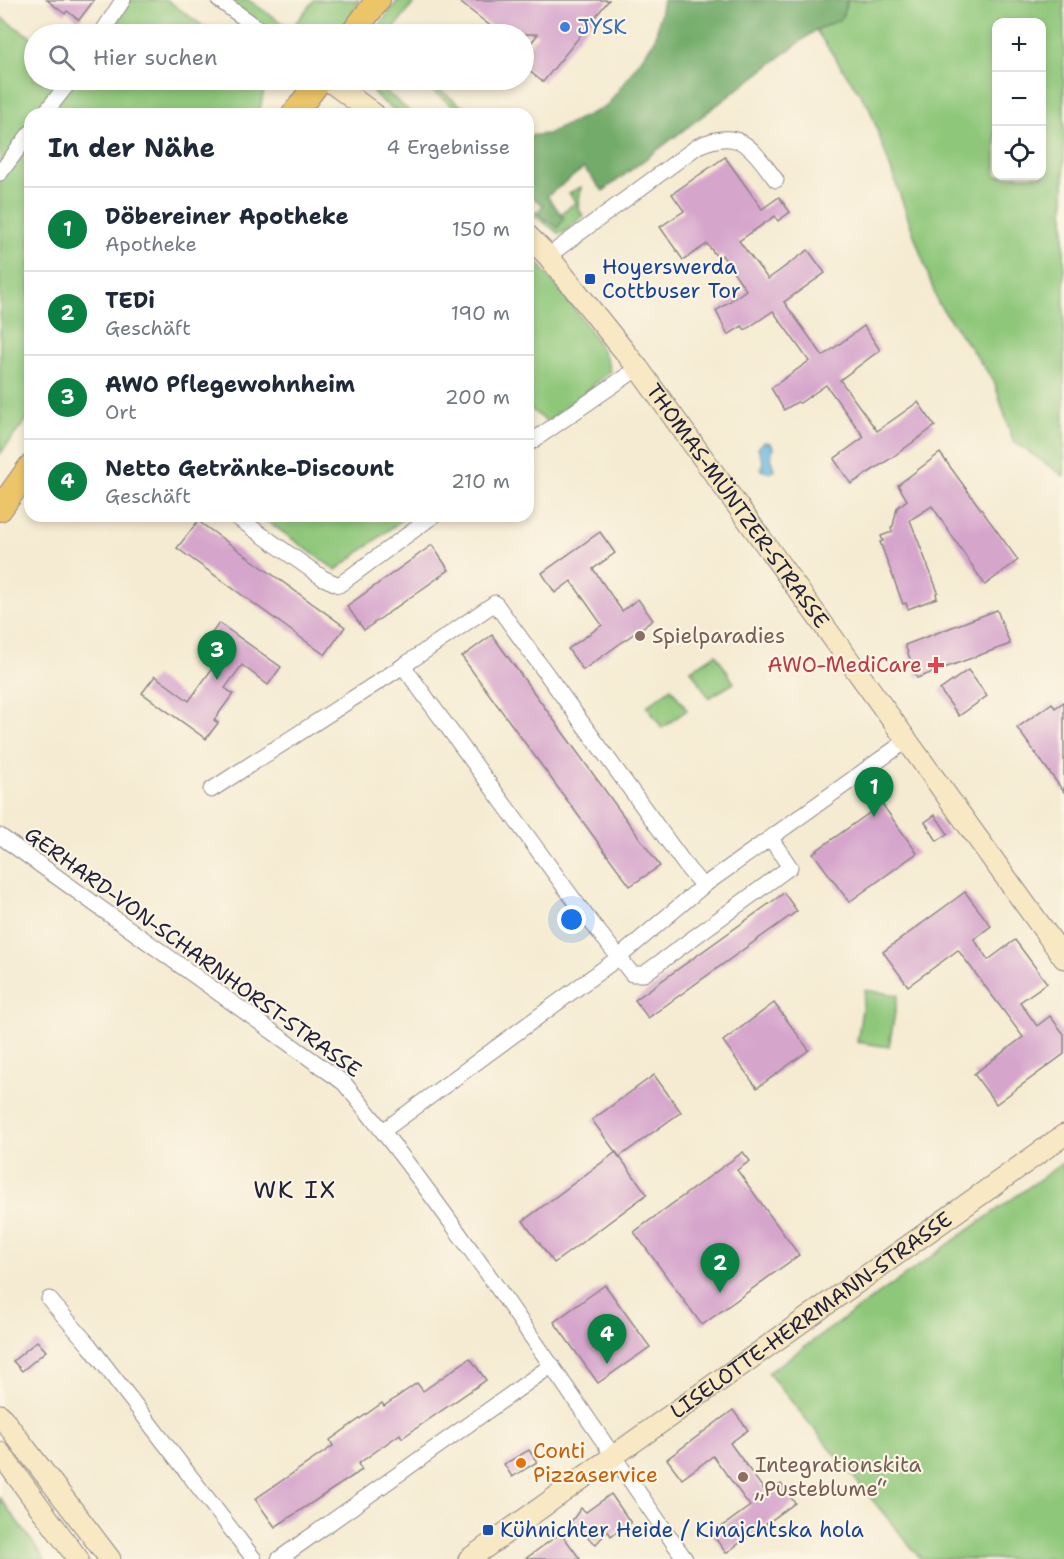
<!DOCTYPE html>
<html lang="de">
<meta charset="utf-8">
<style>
:root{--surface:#fff;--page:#f6f6f7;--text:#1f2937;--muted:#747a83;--line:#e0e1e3;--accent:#0b8043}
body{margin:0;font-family:"Shantell Sans",sans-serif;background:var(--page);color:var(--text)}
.controls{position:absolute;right:18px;top:18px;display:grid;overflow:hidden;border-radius:12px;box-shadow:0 3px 9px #0003}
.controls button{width:54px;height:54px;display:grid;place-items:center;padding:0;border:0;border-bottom:2px solid var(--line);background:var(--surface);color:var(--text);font:30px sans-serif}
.you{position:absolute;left:572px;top:920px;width:21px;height:21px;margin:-15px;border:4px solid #fff;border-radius:50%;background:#1a73e8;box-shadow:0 0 0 9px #1a73e833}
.badge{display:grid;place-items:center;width:39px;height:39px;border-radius:50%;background:var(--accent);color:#fff;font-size:20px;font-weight:700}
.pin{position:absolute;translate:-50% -50px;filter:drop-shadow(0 2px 3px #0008)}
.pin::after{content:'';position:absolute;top:32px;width:21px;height:18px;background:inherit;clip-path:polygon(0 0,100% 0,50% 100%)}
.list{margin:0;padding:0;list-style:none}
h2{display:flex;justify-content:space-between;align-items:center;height:78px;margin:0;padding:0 24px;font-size:26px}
h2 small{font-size:20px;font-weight:400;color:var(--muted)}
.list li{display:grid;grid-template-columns:39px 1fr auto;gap:18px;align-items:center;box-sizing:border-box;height:84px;padding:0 24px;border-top:2px solid var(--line)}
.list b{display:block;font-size:22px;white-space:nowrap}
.list p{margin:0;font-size:20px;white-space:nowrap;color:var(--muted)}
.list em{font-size:20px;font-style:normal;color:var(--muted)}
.icon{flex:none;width:33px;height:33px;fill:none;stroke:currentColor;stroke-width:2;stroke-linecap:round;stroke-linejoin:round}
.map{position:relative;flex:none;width:1064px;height:1559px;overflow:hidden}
.search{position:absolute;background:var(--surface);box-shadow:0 3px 9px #0003;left:24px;top:24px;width:510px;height:66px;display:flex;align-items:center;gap:15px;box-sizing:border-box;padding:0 21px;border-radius:33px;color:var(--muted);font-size:22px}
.panel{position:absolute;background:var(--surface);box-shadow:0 3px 9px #0003;left:24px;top:108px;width:510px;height:414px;border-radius:18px}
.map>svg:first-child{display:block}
.green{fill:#8fc77a;stroke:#58745a;stroke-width:1.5;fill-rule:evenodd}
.forest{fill:#73ac6a;stroke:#4a6752;stroke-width:1.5}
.water{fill:#61b6dd;stroke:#426c8c;stroke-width:1.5}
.building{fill:#d6a5cc}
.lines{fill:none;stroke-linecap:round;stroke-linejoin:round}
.street-casing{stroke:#8c8686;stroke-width:17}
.secondary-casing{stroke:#8c8686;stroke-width:23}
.primary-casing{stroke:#8c8686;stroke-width:26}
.street{stroke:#fff;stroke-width:15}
.secondary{stroke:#f8e8c3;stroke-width:21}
.primary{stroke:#edc569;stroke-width:24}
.shop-dot{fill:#3f7fe0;stroke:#fcf5e5;stroke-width:2}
.transit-dot{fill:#1a4fb4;stroke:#fcf5e5;stroke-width:2}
.education-dot{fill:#8d6e63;stroke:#fcf5e5;stroke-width:2}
.health-dot{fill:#e0444e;stroke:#fcf5e5;stroke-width:2}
.food-dot{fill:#e8710a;stroke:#fcf5e5;stroke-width:2}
.labels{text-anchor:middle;stroke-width:4.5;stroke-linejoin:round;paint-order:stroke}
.shop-label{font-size:21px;fill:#366cbe;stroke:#fcf5e5;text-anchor:start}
.transit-label{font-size:21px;fill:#164399;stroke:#fcf5e5;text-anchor:start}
.street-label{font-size:21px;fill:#22223b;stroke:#fcf5e5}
.education-label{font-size:21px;fill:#785e54;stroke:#fcf5e5;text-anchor:start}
.health-label{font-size:21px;fill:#be3a42;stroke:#fcf5e5;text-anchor:end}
.food-label{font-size:21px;fill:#c56008;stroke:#fcf5e5;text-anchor:start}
.quarter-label{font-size:24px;letter-spacing:1.5px;fill:#22223b;stroke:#fcf5e5}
</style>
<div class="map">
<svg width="1064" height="1559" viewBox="0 0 1064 1559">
<rect width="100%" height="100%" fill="#fcf5e5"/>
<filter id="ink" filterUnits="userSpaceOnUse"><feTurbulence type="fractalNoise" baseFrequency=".0167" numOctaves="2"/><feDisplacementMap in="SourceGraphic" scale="12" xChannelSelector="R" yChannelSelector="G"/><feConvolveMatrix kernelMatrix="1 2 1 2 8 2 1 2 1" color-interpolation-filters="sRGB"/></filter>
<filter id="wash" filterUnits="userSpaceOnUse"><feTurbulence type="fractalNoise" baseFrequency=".008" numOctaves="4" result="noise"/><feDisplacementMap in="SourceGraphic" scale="24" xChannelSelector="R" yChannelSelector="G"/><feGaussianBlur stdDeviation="1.35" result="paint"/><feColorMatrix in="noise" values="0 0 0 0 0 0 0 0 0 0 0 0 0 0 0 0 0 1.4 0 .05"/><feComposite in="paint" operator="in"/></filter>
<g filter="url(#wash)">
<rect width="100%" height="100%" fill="#f5ebd2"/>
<g class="green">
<polygon points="126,0 167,0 214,34 103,34"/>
<polygon points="222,0 248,0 291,29 314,0 359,0 345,34 269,34"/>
<polygon points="398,0 416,0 390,34 373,34"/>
<path d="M848,0h216v476l-51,-35 -19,-60 -56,-78 -69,-196 -53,-77 25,-11zM1042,22v154h-46v-154z"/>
<polygon points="0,17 34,39 34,80 69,80 42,114 30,114 30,130 0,170"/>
<polygon points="73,80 266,80 259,114 47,114"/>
<path d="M365,80h28l-9,10 29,24c-20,0 -39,-17 -48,-34z"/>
<polygon points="418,80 427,80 472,114 463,114"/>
<polygon points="30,137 30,415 0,454 0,178"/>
<polygon points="581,187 578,208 583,216 563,233 559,233 528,212 528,207 547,222 564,219 561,214 576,202 569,193"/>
<path d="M528,254l7,5c20,27 71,83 75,113l-63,50 -19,-15z"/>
<polygon points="260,516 407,516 336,570"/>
<polygon points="716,654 734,683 709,698 691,670"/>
<polygon points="671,688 687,710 662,728 647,706"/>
<polygon points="865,990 898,995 889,1047 857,1042"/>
<polygon points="1064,1162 1064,1559 921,1559 768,1373"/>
<polygon points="0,1498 45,1559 0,1559"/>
</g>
<polygon class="forest" points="663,0 848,0 841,19 816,30 603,191 584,168 547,196 564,218 558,228 537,213 543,205 528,194 528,136 547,134 607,106 655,40"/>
<polygon class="water" points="764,442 770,443 773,447 771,460 774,469 770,473 761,470 763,461 758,448"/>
<g id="blocks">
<g class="building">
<polygon points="47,0 94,0 79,20 67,11 65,14"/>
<polygon points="457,0 609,0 543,82 524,67 524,52 538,34 501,34"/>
<polygon points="725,157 762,209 779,197 790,212 778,221 775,216 739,241 768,279 808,250 825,273 784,302 823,356 864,326 880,350 840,380 877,431 918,402 935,426 890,459 851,484 834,459 864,437 826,385 800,403 797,402 784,410 771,388 809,361 773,311 745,330 742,326 728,335 716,311 746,290 722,255 718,258 707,244 683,260 660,227 684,211 672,194"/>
<polygon points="940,453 1018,560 985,585 932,506 910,520 938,592 936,593 937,598 908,609 906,603 903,604 880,542 883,541 881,536 892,532 891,527 893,526 897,508 907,500 898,485"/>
<polygon points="198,521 345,627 325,655 177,548"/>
<polygon points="600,532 615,553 593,569 622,611 638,599 653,620 583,670 568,649 602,625 571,581 555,593 542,573"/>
<polygon points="432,545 449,570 364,630 347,606"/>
<polygon points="997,610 1010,644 917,678 905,645"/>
<polygon points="219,623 281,667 268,685 242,665 225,688 233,694 214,720 218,723 206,739 142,693 155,676 189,701 224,652 207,640"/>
<polygon points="492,635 660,866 630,886 462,657"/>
<polygon points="968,670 987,696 959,716 940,690"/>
<polygon points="1064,702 1064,792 1017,728 1052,703 1055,708"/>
<polygon points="882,804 917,853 849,902 813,853"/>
<polygon points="935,815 948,834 937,841 925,822"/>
<polygon points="965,892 991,926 974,939 988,960 1015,940 1047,983 1020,1002 1037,1026 1050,1016 1064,1034 1064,1054 996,1104 974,1074 1023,1037 958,950 908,986 883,952"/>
<polygon points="784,893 797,911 648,1018 635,1000"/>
<polygon points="774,1003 809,1050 757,1088 723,1041"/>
<polygon points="654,1075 681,1112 619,1157 592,1120"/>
<polygon points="616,1152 647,1194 554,1263 523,1221"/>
<polygon points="743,1152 750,1161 737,1170 799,1255 702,1325 634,1232"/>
<polygon points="605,1285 650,1347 598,1383 554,1322"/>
<polygon points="37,1341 46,1351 22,1371 13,1361"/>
<polygon points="470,1358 486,1380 402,1438 400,1434 358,1464 362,1470 275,1527 255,1499 333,1446 330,1440 382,1403 384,1406 417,1383 423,1391"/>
<polygon points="733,1410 748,1430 730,1443 767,1494 781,1484 795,1503 726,1553 712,1534 750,1506 713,1456 682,1479 667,1459"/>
<polygon points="529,1450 537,1462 512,1477 504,1464"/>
<polygon points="611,1494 631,1523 611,1536 608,1531 596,1544 570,1523 581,1508 586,1512"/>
<polygon points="561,1533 580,1559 525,1559"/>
</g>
</g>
</g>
<g filter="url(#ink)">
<use href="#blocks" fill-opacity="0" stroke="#8c8686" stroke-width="1.5"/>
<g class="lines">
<defs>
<g id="street">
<polyline points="219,0 266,34"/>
<polyline points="101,34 123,0"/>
<polyline points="44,114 71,80"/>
<polyline points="0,173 30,133"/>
<path d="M548,256l150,-110c43,-20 54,3 78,34"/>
<polyline points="528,444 638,368"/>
<polyline points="235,516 323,578 339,585 433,516"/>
<polyline points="211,790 403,666"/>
<path d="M0,836l344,247c124,151 228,317 341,476"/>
<polyline points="703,886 689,870 495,603 403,666 577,904 632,974 644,974 790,867 771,839"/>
<polyline points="383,1131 618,958 703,886 906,741"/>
<polyline points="49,1299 89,1345 254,1559"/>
<polyline points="279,1559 552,1365"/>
</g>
<g id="secondary">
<polyline points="328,80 374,114"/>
<path id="s1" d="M528,236l20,20 90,112 426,590"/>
<polyline points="0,1415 110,1559"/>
<polyline points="0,1453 78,1559"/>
<path id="s2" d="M469,1559l595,-424"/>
</g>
<g id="primary">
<polyline points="352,34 378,0"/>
<polyline points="294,114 320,80"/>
<polyline points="0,509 30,467"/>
</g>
</defs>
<use href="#street" class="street-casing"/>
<use href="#secondary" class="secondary-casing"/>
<use href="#primary" class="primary-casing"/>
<use href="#street" class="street"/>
<use href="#secondary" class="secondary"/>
<use href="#primary" class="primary"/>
</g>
</g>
<circle class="shop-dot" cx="565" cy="27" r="6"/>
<g class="transit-dot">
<rect x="584" y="273" width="12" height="12" rx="3"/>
<rect x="482" y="1524" width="12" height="12" rx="3"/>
</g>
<g class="education-dot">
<circle cx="640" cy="636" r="6"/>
<circle cx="743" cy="1477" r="6"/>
</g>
<path class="health-dot" d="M933 656h6v6h6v6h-6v6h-6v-6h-6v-6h6z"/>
<circle class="food-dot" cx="521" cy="1463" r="6"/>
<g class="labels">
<g class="shop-label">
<text x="577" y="34">JYSK</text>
</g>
<g class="transit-label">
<text x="602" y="274">Hoyerswerda<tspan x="602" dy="24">Cottbuser Tor</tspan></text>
<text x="500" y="1537">Kühnichter Heide / Kinajchtska hola</text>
</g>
<g class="street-label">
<text dy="7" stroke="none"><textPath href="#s1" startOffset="342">THOMAS-MÜNTZER-STRASSE</textPath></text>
<text transform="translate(193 952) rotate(36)" y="7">GERHARD-VON-SCHARNHORST-STRASSE</text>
<text dy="7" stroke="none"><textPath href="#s2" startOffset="420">LISELOTTE-HERRMANN-STRASSE</textPath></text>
</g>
<g class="education-label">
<text x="652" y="643">Spielparadies</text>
<text x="755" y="1472">Integrationskita<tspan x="755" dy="24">„Pusteblume“</tspan></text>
</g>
<g class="health-label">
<text x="922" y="672">AWO-MediCare</text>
</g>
<g class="food-label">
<text x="533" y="1458">Conti<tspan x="533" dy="24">Pizzaservice</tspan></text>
</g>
<g class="quarter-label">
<text x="295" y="1198">WK IX</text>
</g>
</g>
</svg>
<div class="controls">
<button>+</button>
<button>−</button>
<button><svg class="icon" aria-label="locate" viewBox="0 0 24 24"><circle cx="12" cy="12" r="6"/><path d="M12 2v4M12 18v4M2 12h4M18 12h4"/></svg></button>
</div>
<div class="you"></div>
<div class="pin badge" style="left:874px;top:817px">1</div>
<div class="pin badge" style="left:720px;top:1293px">2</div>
<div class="pin badge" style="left:217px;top:680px">3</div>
<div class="pin badge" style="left:607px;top:1364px">4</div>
<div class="search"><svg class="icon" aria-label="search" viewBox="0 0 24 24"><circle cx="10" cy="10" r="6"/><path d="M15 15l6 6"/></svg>Hier suchen</div>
<section class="panel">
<h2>In der Nähe<small>4 Ergebnisse</small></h2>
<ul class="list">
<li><span class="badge">1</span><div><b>Döbereiner Apotheke</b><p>Apotheke</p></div><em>150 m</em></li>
<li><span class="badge">2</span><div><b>TEDi</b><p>Geschäft</p></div><em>190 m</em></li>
<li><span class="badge">3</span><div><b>AWO Pflegewohnheim</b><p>Ort</p></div><em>200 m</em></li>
<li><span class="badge">4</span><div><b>Netto Getränke-Discount</b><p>Geschäft</p></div><em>210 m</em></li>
</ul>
</section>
</div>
